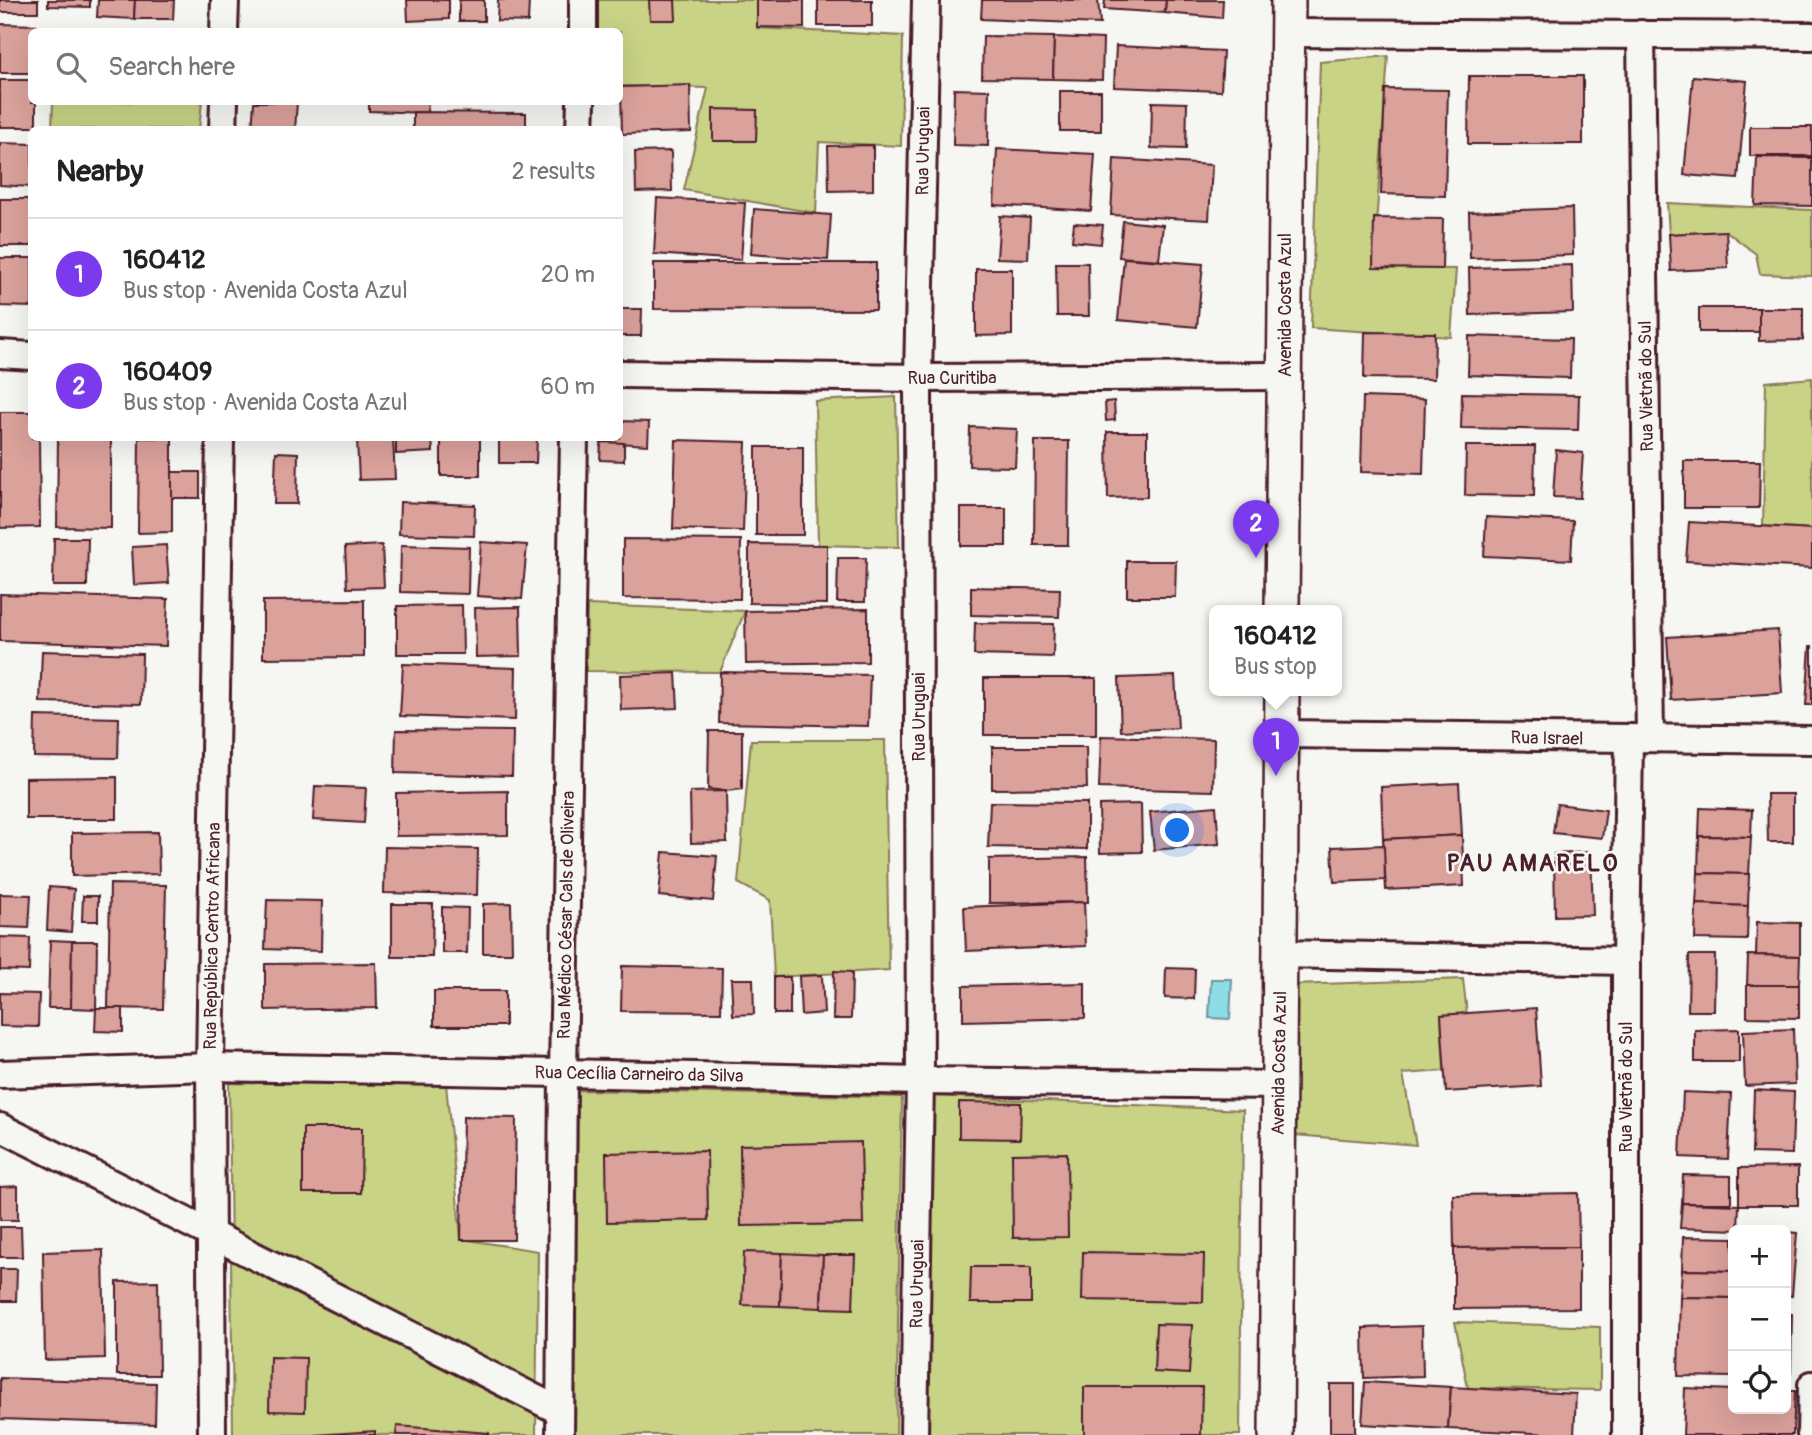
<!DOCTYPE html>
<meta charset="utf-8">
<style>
:root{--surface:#fff;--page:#f6f6f6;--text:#222;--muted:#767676;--line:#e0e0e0;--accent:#7c3aed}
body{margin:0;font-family:Pangolin,sans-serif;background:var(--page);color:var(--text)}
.controls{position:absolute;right:21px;bottom:21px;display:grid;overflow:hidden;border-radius:10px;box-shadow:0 7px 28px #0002}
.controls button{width:63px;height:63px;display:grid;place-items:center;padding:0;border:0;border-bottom:2px solid var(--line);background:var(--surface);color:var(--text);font:35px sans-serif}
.you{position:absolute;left:1178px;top:831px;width:24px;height:24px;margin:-18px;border:5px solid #fff;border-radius:50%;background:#1a73e8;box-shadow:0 0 0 10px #1a73e833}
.badge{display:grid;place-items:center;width:46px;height:46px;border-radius:50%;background:var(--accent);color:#fff;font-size:23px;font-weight:700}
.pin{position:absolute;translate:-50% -58px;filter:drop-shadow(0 2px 4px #0008)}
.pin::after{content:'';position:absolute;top:37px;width:24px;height:21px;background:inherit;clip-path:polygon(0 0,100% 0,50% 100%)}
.popup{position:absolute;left:1209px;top:605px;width:133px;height:91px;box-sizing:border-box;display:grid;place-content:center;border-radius:10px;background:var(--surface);filter:drop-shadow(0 2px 5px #0005);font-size:23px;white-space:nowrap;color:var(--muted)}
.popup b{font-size:26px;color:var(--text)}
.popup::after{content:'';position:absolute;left:50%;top:100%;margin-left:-14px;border:14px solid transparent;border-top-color:var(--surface)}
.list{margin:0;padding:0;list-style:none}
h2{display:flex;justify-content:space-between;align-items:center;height:91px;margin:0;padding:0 28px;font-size:30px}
h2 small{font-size:23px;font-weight:400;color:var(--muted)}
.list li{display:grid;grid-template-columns:46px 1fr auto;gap:21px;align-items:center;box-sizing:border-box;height:112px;padding:0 28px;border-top:2px solid var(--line)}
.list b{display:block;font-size:26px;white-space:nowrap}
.list p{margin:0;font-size:23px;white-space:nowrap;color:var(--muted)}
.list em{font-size:23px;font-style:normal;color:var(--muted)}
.icon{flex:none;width:38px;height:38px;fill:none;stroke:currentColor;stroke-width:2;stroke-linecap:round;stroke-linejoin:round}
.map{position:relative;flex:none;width:1812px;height:1435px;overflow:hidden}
.search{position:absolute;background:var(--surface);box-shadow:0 7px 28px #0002;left:28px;top:28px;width:595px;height:77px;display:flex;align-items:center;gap:18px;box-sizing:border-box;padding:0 24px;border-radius:10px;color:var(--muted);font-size:26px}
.panel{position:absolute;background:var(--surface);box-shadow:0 7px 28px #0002;left:28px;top:126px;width:595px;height:315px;border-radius:10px}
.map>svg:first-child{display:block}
.green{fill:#c8d386;stroke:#897958;stroke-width:2}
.water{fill:#8cdde5;stroke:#72919b;stroke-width:2}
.building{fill:#dba19b;stroke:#4a1f2b;stroke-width:2}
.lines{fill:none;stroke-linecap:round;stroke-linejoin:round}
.minor-casing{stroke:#4a1f2b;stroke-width:32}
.tertiary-casing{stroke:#4a1f2b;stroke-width:38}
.minor{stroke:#f6f6f2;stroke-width:26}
.tertiary{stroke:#f6f6f2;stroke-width:33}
.labels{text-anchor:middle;stroke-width:5;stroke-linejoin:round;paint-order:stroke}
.street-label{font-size:18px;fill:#4a1f2b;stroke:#f6f6f2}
.district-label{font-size:24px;font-weight:bold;letter-spacing:2px;fill:#4a1f2b;stroke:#f6f6f2}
</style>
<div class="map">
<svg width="1812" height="1435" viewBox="0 0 1812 1435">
<rect width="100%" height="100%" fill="#f6f6f2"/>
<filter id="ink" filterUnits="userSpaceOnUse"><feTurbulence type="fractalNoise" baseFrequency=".0143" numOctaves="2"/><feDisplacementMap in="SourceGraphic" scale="14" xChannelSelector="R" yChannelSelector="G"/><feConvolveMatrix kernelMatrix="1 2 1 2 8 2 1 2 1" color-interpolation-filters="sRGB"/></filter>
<g filter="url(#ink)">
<g class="green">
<polygon points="597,0 758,0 757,28 903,36 901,146 819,142 816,213 684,190 708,88 620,86 620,32 597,32"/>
<polygon points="1388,56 1373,268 1456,269 1451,337 1311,328 1320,62"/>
<polygon points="53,102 202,102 199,129 52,129"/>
<polygon points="1667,203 1812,210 1812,276 1760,274 1756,254 1726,231 1669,234"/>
<polygon points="1812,378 1812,529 1763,526 1766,382"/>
<polygon points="896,397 899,547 818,545 815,401"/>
<polygon points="587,605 745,611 720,672 586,671"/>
<polygon points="751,740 885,740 889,970 774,977 770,900 738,883"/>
<polygon points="1463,979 1467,1014 1441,1015 1444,1071 1403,1074 1416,1145 1295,1135 1293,985"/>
<polygon points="229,1083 446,1084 461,1239 538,1251 536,1435 233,1435"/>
<polygon points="578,1090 902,1097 896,1435 575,1435"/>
<polygon points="934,1096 1243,1110 1240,1435 928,1435"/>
<polygon points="1455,1322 1600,1327 1600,1390 1468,1388"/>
</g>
<polygon class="water" points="1211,979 1232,979 1230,1019 1209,1018"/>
<g class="building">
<rect x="0" y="0" width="38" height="12"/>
<polygon points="48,0 90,0 90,7 48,6"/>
<polygon points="98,0 135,0 134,19 97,17"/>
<polygon points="135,0 174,0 173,19 134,19"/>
<polygon points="407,0 449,0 449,19 408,21"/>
<rect x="459" y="0" width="25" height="21"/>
<polygon points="498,0 529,0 528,22 497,21"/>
<polygon points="649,0 675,0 676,20 650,20"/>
<polygon points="757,0 804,0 804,28 757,27"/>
<rect x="818" y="0" width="54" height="26"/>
<polygon points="982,0 1098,0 1100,24 981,19"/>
<polygon points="1105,0 1166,0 1165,13 1104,9"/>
<polygon points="1166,0 1223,0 1222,18 1165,13"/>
<polygon points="0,24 37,25 37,32 32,32 32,73 0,73"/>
<polygon points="983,36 1054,37 1053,79 982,78"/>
<polygon points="1054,37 1103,39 1102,80 1053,79"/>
<polygon points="1116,46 1223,51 1221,91 1114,87"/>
<polygon points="1469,76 1583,76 1583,144 1468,144"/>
<polygon points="1693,76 1747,81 1738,179 1684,175"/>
<polygon points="0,80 32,80 32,102 36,102 36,127 0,127"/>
<polygon points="690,85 691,132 622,134 621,87"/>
<polygon points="954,89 989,90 988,146 953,145"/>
<polygon points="1385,89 1448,90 1445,196 1381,194"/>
<rect x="1060" y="91" width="41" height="40"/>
<polygon points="254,102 297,102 295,130 252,130"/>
<polygon points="369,102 428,102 427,113 369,111"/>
<polygon points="1152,102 1187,103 1186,149 1151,148"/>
<polygon points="713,109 757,110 756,141 713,141"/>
<polygon points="413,112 526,113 526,130 413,130"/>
<rect x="1750" y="127" width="62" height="29"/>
<polygon points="0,143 32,144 32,187 0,185"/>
<polygon points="873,145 873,190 829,191 828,146"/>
<polygon points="997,149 1095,154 1091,211 994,205"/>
<polygon points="671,151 672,191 636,192 635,152"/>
<polygon points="1757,157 1812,158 1812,206 1755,205"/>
<polygon points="1114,159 1212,165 1209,220 1111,215"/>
<polygon points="657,198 745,203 741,260 654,254"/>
<rect x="0" y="199" width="32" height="47"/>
<polygon points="1572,208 1573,255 1470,258 1469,212"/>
<polygon points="754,209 831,215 828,260 751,254"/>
<polygon points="1000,216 1030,218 1028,259 997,258"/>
<polygon points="1374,218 1443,219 1442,269 1373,268"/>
<polygon points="1123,221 1163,225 1159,260 1119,257"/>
<polygon points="1074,223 1103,225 1101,244 1072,241"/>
<polygon points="1726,231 1728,268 1671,271 1669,234"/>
<polygon points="0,258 32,258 32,307 0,306"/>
<polygon points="1124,258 1203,264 1197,327 1118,320"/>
<polygon points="654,263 876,263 876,310 654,309"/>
<polygon points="1056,263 1088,263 1089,316 1057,316"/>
<polygon points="1572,265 1573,312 1470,315 1469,268"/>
<polygon points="976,269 1012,269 1012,335 976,336"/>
<rect x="1699" y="308" width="60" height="24"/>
<polygon points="1759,308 1803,308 1803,340 1759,341"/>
<polygon points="620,309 642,309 641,336 620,336"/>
<polygon points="1365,332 1435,333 1434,379 1364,378"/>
<polygon points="1469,336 1571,339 1570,378 1468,375"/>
<polygon points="1462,393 1579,395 1578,430 1461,428"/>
<polygon points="1363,397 1425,399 1423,474 1361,472"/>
<polygon points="1114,401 1115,420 1106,421 1105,402"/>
<polygon points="0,412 32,412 32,438 39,438 40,527 0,528"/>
<polygon points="620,421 649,422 648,445 602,442 603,438 620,438"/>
<polygon points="970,427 1017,429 1015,467 969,466"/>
<polygon points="1107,432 1147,432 1147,497 1108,498"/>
<polygon points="58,438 111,438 111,528 57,527"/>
<polygon points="139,438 172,438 172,532 138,533"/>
<polygon points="393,438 395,479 359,480 357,439"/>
<polygon points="396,438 432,438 433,452 396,454"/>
<rect x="441" y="438" width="39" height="38"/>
<polygon points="499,438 537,438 536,463 499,463"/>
<polygon points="676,440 746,442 743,531 673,529"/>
<polygon points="1035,441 1069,441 1068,545 1034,545"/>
<polygon points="601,442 624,443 624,461 600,460"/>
<polygon points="1466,446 1535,446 1534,496 1465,495"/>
<rect x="756" y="447" width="47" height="88"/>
<polygon points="1556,450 1583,453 1580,498 1553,497"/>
<polygon points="276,452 298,453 297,504 274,504"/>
<polygon points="1684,461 1760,461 1759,508 1684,508"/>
<rect x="172" y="472" width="28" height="26"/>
<polygon points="400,502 475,505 474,536 399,534"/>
<rect x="961" y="508" width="45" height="38"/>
<polygon points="1486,517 1573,521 1571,560 1484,556"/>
<polygon points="1689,522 1812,529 1812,568 1686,561"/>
<polygon points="54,538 88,538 87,586 53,586"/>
<polygon points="623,539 741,540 740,599 623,598"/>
<polygon points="481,542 527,545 522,599 477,596"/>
<polygon points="749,544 827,545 827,604 749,603"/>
<polygon points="166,545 169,583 134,585 132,547"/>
<polygon points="382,545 384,587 347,588 345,547"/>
<polygon points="401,545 469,547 468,594 400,592"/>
<polygon points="838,558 866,558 865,602 837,602"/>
<polygon points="1127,561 1176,561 1175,597 1127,597"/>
<polygon points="971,587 1060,589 1059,617 971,615"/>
<polygon points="0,594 168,599 166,646 0,641"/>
<polygon points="364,600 364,657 263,658 263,601"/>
<polygon points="462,605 463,654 397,654 397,606"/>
<polygon points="520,607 521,656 476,657 475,608"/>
<polygon points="868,609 868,662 746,664 745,611"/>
<polygon points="975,623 1054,624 1053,657 974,655"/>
<polygon points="1778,630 1782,693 1671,700 1667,637"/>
<polygon points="1810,646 1812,646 1812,705 1806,705"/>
<polygon points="42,651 142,654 141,704 40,702"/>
<polygon points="403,664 516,668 515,720 400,716"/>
<polygon points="720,672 870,675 868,726 719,723"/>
<polygon points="676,673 678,708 621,710 620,675"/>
<polygon points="1175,676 1178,728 1121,731 1119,678"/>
<rect x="984" y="678" width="112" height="57"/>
<polygon points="35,716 119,718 118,758 34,757"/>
<polygon points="396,730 513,731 512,776 395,773"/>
<polygon points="709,731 742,731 742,789 726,791 708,789"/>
<polygon points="1101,736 1214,739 1213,791 1099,788"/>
<polygon points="992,747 1086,747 1087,788 992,789"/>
<polygon points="117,777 117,819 26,819 26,778"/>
<polygon points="1459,783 1462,835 1383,839 1381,787"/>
<polygon points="315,786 366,788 364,823 313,820"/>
<polygon points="508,791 508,835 396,836 396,793"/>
<polygon points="726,791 727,842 691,843 690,792"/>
<polygon points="1767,794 1793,794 1793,842 1768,842"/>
<polygon points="990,802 1087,803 1087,849 988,847"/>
<polygon points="1141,804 1142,852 1100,853 1099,805"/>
<polygon points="1557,804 1606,810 1602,838 1553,833"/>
<polygon points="1216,806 1219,844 1154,850 1150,812"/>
<polygon points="1700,808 1752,810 1751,837 1699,836"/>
<polygon points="158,832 159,874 72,876 72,833"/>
<polygon points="1462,835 1464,886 1386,890 1383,839"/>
<polygon points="1699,836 1751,837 1749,874 1698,873"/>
<polygon points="1384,845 1385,880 1334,882 1332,847"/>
<polygon points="385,847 478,849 477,895 384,893"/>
<polygon points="663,852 717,856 713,901 659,896"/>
<polygon points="1591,852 1593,915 1555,916 1554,854"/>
<polygon points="1087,857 1088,902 989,903 989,859"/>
<polygon points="1698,873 1749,874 1748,906 1696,904"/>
<polygon points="110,884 166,885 163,1009 108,1008"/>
<polygon points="49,887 74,889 71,932 47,930"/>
<polygon points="0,894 31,895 29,928 0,927"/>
<polygon points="83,896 98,896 98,921 82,921"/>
<polygon points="267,900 322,901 321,951 265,949"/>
<polygon points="1084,902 1086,946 966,951 964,907"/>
<polygon points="511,903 512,953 483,953 483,904"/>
<polygon points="392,904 433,904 432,957 392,957"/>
<polygon points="1696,904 1748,906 1747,940 1695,939"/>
<polygon points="442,907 468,908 467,953 442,953"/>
<polygon points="1757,922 1800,923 1800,956 1756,955"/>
<polygon points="0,937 30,938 29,971 0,970"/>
<polygon points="50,940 72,941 71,1008 48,1008"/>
<polygon points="72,941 97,941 96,1009 71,1008"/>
<polygon points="1689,955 1715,955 1714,1011 1688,1011"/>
<polygon points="1748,955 1800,956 1799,985 1747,985"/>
<polygon points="376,963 377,1008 265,1010 265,964"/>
<polygon points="622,966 722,968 721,1012 621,1011"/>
<polygon points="1166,968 1195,969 1194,999 1165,998"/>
<polygon points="834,971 852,972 851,1019 833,1019"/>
<polygon points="822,975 824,1013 801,1015 799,976"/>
<rect x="774" y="977" width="16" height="37"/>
<polygon points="731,979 753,979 754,1014 733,1015"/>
<polygon points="1085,983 1085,1018 963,1021 963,986"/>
<polygon points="1747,985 1799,985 1799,1018 1747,1017"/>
<rect x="434" y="991" width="71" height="35"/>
<polygon points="0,993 39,994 38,1027 0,1026"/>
<polygon points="96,1008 123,1008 123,1032 95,1031"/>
<polygon points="1536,1008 1541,1086 1446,1092 1441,1015"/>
<polygon points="1739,1029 1739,1062 1695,1062 1695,1030"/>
<polygon points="1793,1029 1795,1084 1745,1086 1743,1031"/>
<polygon points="1754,1090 1794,1092 1792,1154 1752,1153"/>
<polygon points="1683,1092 1731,1094 1728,1159 1680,1157"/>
<polygon points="959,1102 1021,1103 1020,1139 959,1138"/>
<polygon points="463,1117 516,1118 514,1240 461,1240"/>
<polygon points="303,1128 362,1128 361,1193 303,1193"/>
<polygon points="861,1142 863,1224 741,1226 740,1145"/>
<polygon points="707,1151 708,1220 607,1222 606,1153"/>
<polygon points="1067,1153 1068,1237 1013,1238 1012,1154"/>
<polygon points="1798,1167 1798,1205 1739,1205 1739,1168"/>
<polygon points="1683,1175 1731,1176 1731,1203 1682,1203"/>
<polygon points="18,1186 18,1220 0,1220 0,1187"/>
<polygon points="1578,1193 1579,1247 1454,1248 1453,1195"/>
<polygon points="1682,1203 1739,1205 1738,1230 1680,1228"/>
<polygon points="0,1227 21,1227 22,1257 0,1257"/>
<polygon points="1786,1232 1797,1233 1792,1296 1786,1295"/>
<polygon points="1683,1237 1733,1238 1733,1271 1682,1270"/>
<polygon points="1579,1247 1579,1308 1454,1309 1454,1248"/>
<polygon points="103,1250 105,1358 45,1360 43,1252"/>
<polygon points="744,1252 782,1253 780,1306 742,1305"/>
<polygon points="1083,1252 1204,1254 1203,1302 1082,1300"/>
<polygon points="782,1253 823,1255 821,1308 780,1306"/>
<polygon points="823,1255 855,1255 853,1309 821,1308"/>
<polygon points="971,1267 1031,1267 1031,1303 970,1303"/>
<polygon points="0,1269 17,1269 16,1301 0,1301"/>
<polygon points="1682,1270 1733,1271 1733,1298 1680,1297"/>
<polygon points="158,1281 159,1375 117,1375 117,1282"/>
<polygon points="1680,1297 1733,1298 1733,1377 1678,1376"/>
<polygon points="1786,1314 1792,1314 1791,1373 1786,1373"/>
<polygon points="1156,1324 1192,1325 1189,1374 1154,1372"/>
<polygon points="1422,1326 1423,1376 1364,1378 1363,1328"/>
<polygon points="270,1357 306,1358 305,1412 269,1411"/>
<polygon points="0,1378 156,1383 155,1424 0,1419"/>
<polygon points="1365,1382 1451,1387 1448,1429 1362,1424"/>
<rect x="1330" y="1384" width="25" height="48"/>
<polygon points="1084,1387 1202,1387 1201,1435 1084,1435"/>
<polygon points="1451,1387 1576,1394 1574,1435 1448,1429"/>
<polygon points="1685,1388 1733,1390 1733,1409 1786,1409 1786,1391 1795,1391 1793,1435 1683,1435"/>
<polygon points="397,1426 489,1433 489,1435 396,1435"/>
<polygon points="375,1431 375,1435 314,1435"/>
</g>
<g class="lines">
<defs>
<g id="minor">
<polyline points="224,32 225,0"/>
<polyline points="583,32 583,0"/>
<polyline points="1287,33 1812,36"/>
<polyline points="1641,34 1650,738"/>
<polyline points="223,130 224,102"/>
<polyline points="580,130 581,102"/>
<polyline points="0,354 32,356"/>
<polyline points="620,374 918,378 1285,376"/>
<polyline points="1281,734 1812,740"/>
<polyline points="1280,954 1626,961"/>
<polyline points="0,1074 210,1067 563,1073 920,1081 1278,1085"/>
<polyline points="0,1127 560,1411"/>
<polyline points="212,1435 210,1067 220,438"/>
<polyline points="560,1435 563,1073 574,438"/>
<polyline points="914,1435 920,1081 918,378 926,0"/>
<polyline points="1626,1435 1626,961 1629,739"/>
<polyline points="1811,1435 1812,1385"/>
</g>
<g id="tertiary">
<polyline points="1282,610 1288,0"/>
<polyline points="1276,1435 1282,690"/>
</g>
</defs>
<use href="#minor" class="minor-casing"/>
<use href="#tertiary" class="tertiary-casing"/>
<use href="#minor" class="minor"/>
<use href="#tertiary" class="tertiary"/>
</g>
</g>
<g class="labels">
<g class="street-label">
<text transform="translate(923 151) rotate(-89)" y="6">Rua Uruguai</text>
<text transform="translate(1285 305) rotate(-90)" y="6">Avenida Costa Azul</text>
<text x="952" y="384">Rua Curitiba</text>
<text transform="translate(1646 386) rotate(-91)" y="6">Rua Vietnã do Sul</text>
<text transform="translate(919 717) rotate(-90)" y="6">Rua Uruguai</text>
<text transform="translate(1547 738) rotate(1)" y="6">Rua Israel</text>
<text transform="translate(566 915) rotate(-89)" y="6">Rua Médico César Cals de Oliveira</text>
<text transform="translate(212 936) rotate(-89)" y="6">Rua República Centro Africana</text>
<text transform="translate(1279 1063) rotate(-89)" y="6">Avenida Costa Azul</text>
<text transform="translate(639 1074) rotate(1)" y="6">Rua Cecília Carneiro da Silva</text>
<text transform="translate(1626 1087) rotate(-90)" y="6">Rua Vietnã do Sul</text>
<text transform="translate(917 1284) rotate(-89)" y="6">Rua Uruguai</text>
</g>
<g class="district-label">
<text x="1533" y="871">PAU AMARELO</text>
</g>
</g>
</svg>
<div class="controls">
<button>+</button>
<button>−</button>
<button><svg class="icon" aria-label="locate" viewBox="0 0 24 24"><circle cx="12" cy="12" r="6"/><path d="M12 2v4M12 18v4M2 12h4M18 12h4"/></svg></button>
</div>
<div class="you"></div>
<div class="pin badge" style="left:1276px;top:776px">1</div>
<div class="popup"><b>160412</b>Bus stop</div>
<div class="pin badge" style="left:1256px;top:558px">2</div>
<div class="search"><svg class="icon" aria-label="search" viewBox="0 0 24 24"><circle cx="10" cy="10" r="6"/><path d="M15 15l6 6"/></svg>Search here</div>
<section class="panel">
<h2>Nearby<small>2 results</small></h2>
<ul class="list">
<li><span class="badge">1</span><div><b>160412</b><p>Bus stop · Avenida Costa Azul</p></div><em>20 m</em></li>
<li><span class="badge">2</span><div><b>160409</b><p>Bus stop · Avenida Costa Azul</p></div><em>60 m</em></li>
</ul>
</section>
</div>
